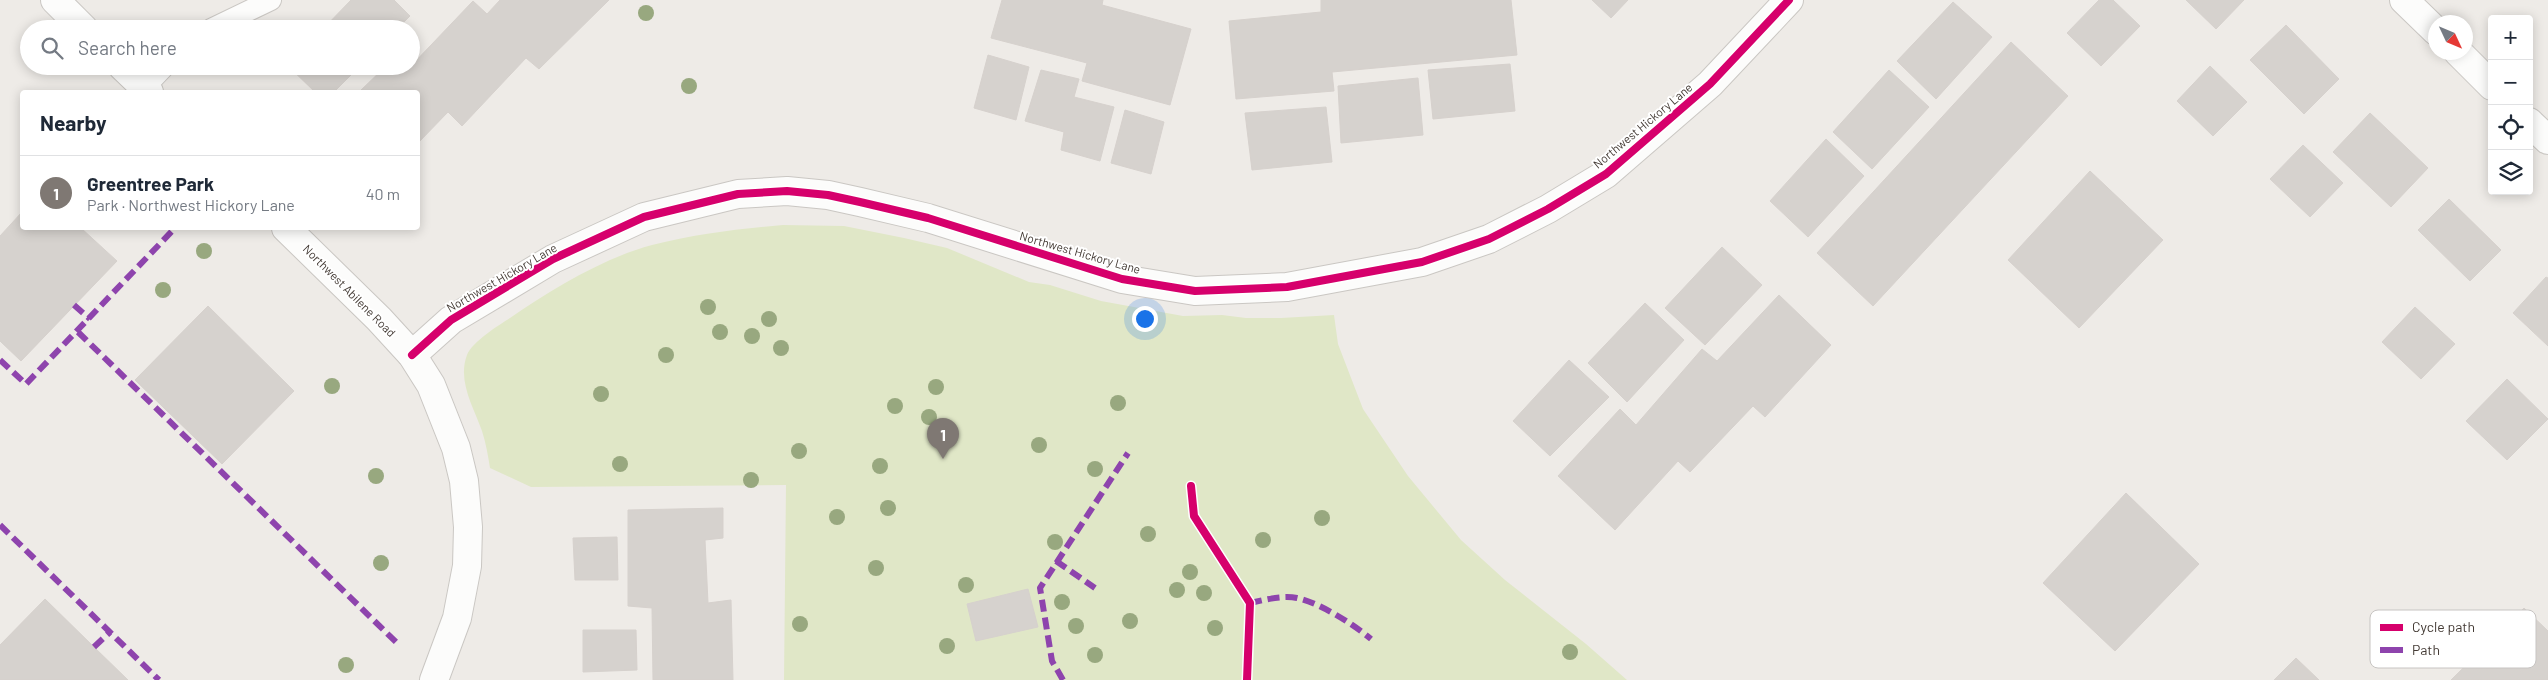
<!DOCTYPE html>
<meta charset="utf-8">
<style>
:root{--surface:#fff;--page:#f6f6f7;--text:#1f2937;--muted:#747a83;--line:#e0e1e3;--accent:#7f7873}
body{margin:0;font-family:Barlow,sans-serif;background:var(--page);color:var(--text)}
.controls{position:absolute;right:15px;top:15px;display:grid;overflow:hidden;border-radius:5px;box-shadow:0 2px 12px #0003}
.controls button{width:45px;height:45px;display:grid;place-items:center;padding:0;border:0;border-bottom:1px solid var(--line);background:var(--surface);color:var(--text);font:25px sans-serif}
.compass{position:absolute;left:2428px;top:15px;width:45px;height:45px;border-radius:50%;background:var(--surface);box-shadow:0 2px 12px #0003;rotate:134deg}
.you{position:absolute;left:1144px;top:318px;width:18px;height:18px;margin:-12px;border:4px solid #fff;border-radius:50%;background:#1a73e8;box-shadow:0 0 0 8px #1a73e833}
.badge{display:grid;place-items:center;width:32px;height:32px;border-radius:50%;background:var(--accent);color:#fff;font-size:16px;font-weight:700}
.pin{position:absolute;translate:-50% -41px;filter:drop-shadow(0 1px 2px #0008)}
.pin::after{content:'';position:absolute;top:26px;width:18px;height:15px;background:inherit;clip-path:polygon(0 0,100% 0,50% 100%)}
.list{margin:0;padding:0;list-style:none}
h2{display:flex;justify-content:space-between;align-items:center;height:65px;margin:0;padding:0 20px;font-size:21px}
h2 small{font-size:16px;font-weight:400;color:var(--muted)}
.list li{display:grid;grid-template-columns:32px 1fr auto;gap:15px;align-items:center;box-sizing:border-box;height:75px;padding:0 20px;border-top:1px solid var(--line)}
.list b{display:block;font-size:19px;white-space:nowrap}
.list p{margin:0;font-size:16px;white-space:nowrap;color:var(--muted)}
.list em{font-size:16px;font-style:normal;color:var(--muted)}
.icon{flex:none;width:28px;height:28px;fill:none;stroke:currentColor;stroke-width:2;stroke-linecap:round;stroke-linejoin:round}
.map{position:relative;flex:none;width:2548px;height:680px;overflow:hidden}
.search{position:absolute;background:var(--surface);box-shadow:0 2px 12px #0003;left:20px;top:20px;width:400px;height:55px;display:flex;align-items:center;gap:12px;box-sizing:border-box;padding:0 18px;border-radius:28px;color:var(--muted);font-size:19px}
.panel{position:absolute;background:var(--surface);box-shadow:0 2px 12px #0003;left:20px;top:90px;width:400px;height:140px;border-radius:5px}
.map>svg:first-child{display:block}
.green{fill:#e0e7c7}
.building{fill:#d6d2ce;stroke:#d6d1cd}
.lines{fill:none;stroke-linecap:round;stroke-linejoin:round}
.lane-casing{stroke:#cac7c3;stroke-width:22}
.street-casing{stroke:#cac7c3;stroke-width:30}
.lane{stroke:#fcfcfb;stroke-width:20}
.street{stroke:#fcfcfb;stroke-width:28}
.quiet{stroke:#8e44ad;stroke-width:6;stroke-dasharray:12 6;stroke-linecap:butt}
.cycleway-casing{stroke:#fff;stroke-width:11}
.cycleway{stroke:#d6006c;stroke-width:8}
.tree{fill:#98a87f}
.labels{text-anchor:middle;stroke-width:4;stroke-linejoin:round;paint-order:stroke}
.street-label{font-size:12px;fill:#433a34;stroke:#fff}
.key{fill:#fff;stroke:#c7c4c2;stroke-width:1}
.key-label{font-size:14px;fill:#433a34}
</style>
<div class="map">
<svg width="2548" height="680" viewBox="0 0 2548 680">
<rect width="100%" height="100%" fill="#eeebe7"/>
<path class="green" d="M783,225l61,1 60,12 43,10 82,34 21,3 51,16 82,15 39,-1 24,3h35l53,-3 4,29 25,65 45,67 53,64 44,40 81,64 41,36h-843l2,-195 -255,2 -41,-19c-2,-12 -4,-25 -8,-37 -8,-23 -25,-50 -15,-76 5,-13 32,-30 43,-37 41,-28 93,-60 142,-73 43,-11 86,-16 131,-20z"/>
<g class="building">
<polygon points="351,0 394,0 410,16 397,29 323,29"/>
<polygon points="500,0 609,0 539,69 526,58 462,126 448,112 418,143 418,92 359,92 386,66 411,66 473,1 487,14"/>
<polygon points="1002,0 1103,0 1102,5 1191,29 1170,105 1082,81 1087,63 991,38"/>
<polygon points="1321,0 1511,0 1517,55 1332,72 1334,91 1236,99 1229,21 1321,12"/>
<polygon points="1592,0 1628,0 1611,18"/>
<polygon points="2099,0 2113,0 2140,26 2101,66 2067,33"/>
<polygon points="2186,0 2244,0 2216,29"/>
<polygon points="1953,2 1992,37 1936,99 1897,61"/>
<polygon points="2286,25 2339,79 2304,114 2250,60"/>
<polygon points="2011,42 2068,96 1873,306 1817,253"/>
<polygon points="988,55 1029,67 1016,120 974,108"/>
<polygon points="1510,64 1515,111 1433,119 1428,70"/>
<polygon points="288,66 360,66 334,92 315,92"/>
<polygon points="2210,66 2247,102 2213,136 2177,101"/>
<polygon points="1041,70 1079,79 1074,97 1114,107 1100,161 1061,150 1064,132 1025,121"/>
<polygon points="1889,70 1929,107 1872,169 1833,132"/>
<polygon points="1418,78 1423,135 1341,143 1338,86"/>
<polygon points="1326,107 1332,162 1252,170 1245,113"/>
<polygon points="1125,110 1164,122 1151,174 1111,163"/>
<polygon points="2370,113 2428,168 2391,207 2333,152"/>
<polygon points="1826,139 1864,176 1808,237 1770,201"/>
<polygon points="2303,145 2343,183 2310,217 2270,179"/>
<polygon points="2090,171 2163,240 2079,328 2008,260"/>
<polygon points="2449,199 2501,250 2470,281 2418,230"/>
<polygon points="22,212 22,228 81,228 117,261 21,361 0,341 0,236"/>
<polygon points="1722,247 1762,285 1705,345 1665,308"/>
<polygon points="2546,277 2548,278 2548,346 2513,313"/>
<polygon points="1779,295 1831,345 1765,417 1753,406 1690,472 1678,461 1615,530 1558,476 1620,409 1636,425 1702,349 1717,361"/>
<polygon points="1645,303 1684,340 1627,402 1588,363"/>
<polygon points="208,306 294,391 222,464 135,380"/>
<polygon points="2415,307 2455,344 2421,379 2382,342"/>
<polygon points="1569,360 1609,397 1550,456 1513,421"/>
<polygon points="2507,379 2548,419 2507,460 2466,421"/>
<polygon points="2126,493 2199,564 2115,651 2043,583"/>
<polygon points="723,508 723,538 705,540 708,603 731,600 733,680 653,680 652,608 628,606 628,510"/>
<polygon points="617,537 618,580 575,580 573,538"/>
<polygon points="1028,589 1038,627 976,641 967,604"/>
<polygon points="45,599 94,647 128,680 0,680 0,645"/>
<polygon points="2524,608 2548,631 2548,680 2451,680"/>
<polygon points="583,630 636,630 637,670 583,672"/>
<polygon points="2296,658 2319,680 2274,680"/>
</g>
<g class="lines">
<defs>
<g id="lane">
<polyline points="211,29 271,0"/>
<polyline points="144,88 165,66"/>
</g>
<g id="street">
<polyline points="55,0 84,29"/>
<polyline points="2404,0 2436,31"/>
<polyline points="2458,52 2492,86"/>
<polyline points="122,66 149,92"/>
<polyline points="2529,122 2548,140"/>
<polyline points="286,228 379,319 412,355 431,385 456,448 464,481 468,527 467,566 457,618 434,680"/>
<polyline points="412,355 451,320 553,259 644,217 738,194 787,191 828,195 860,202 928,218 1122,279 1195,291 1287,287 1422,262 1489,239 1548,209 1606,174 1710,84 1789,0"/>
</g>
</defs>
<use href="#lane" class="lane-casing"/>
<use href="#street" class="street-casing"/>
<use href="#lane" class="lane"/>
<use href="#street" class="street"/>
<g class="quiet">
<polyline points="74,305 90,319"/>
<polyline points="78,332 398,644"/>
<polyline points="0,360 26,384 175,228"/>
<polyline points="0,525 159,680"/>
<polyline points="1056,561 1095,588"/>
<path d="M1250,603c14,-3 32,-8 47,-5 23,5 56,26 74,41"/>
<polyline points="94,647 110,632"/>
<polyline points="1063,680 1052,661 1040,588 1128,453"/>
</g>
<defs>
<g id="cycleway">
<polyline points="412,355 451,320 553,259 644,217 738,194 787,191 828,195 860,202 928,218 1122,279 1195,291 1287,287 1422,262 1489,239 1548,209 1606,174 1710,84 1789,0"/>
<polyline points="1191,486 1194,516 1250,603 1247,680"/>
</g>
</defs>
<use href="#cycleway" class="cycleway-casing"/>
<use href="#cycleway" class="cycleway"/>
</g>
<g class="tree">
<circle cx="646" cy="13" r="8"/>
<circle cx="689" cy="86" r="8"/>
<circle cx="204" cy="251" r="8"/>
<circle cx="163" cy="290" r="8"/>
<circle cx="708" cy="307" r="8"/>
<circle cx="769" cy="319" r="8"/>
<circle cx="720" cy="332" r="8"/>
<circle cx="752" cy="336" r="8"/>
<circle cx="781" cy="348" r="8"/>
<circle cx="666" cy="355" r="8"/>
<circle cx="332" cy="386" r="8"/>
<circle cx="936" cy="387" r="8"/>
<circle cx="601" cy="394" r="8"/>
<circle cx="1118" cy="403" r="8"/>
<circle cx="895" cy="406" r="8"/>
<circle cx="929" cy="417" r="8"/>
<circle cx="1039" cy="445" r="8"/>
<circle cx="799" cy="451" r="8"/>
<circle cx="620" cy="464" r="8"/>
<circle cx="880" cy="466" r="8"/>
<circle cx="1095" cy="469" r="8"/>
<circle cx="376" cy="476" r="8"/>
<circle cx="751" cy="480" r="8"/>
<circle cx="888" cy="508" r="8"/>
<circle cx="837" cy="517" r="8"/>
<circle cx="1322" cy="518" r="8"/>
<circle cx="1148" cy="534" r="8"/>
<circle cx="1263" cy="540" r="8"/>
<circle cx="1055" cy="542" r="8"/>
<circle cx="381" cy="563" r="8"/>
<circle cx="876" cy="568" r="8"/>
<circle cx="1190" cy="572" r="8"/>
<circle cx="966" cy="585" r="8"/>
<circle cx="1177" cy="590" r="8"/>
<circle cx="1204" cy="593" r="8"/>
<circle cx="1062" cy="602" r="8"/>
<circle cx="1130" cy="621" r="8"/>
<circle cx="800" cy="624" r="8"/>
<circle cx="1076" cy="626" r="8"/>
<circle cx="1215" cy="628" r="8"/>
<circle cx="947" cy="646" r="8"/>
<circle cx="1570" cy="652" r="8"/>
<circle cx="1095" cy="655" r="8"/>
<circle cx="346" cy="665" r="8"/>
</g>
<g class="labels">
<g class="street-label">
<text transform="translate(1643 126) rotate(-40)" y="4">Northwest Hickory Lane</text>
<text transform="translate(1080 253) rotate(16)" y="4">Northwest Hickory Lane</text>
<text transform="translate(502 278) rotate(-30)" y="4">Northwest Hickory Lane</text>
<text transform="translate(349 291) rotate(45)" y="4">Northwest Abilene Road</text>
</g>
</g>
<rect x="2370" y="610" width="166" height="58" rx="8" class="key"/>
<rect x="2380" y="624" width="23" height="7" fill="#d6006c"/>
<rect x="2380" y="647" width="23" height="6" fill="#8e44ad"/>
<g class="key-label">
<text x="2412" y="632">Cycle path</text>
<text x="2412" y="655">Path</text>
</g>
</svg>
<div class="controls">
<button>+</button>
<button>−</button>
<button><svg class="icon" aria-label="locate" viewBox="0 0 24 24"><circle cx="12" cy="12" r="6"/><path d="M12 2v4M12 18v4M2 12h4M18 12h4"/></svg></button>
<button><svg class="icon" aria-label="layers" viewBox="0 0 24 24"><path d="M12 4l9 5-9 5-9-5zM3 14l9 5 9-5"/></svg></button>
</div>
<svg class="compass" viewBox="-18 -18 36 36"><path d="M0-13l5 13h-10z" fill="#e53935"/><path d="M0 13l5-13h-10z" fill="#747a83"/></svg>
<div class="you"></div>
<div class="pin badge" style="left:943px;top:459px">1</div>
<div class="search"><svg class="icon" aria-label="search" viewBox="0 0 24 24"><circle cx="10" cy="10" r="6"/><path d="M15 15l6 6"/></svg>Search here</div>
<section class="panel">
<h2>Nearby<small></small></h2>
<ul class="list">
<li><span class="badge">1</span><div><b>Greentree Park</b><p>Park · Northwest Hickory Lane</p></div><em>40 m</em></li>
</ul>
</section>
</div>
